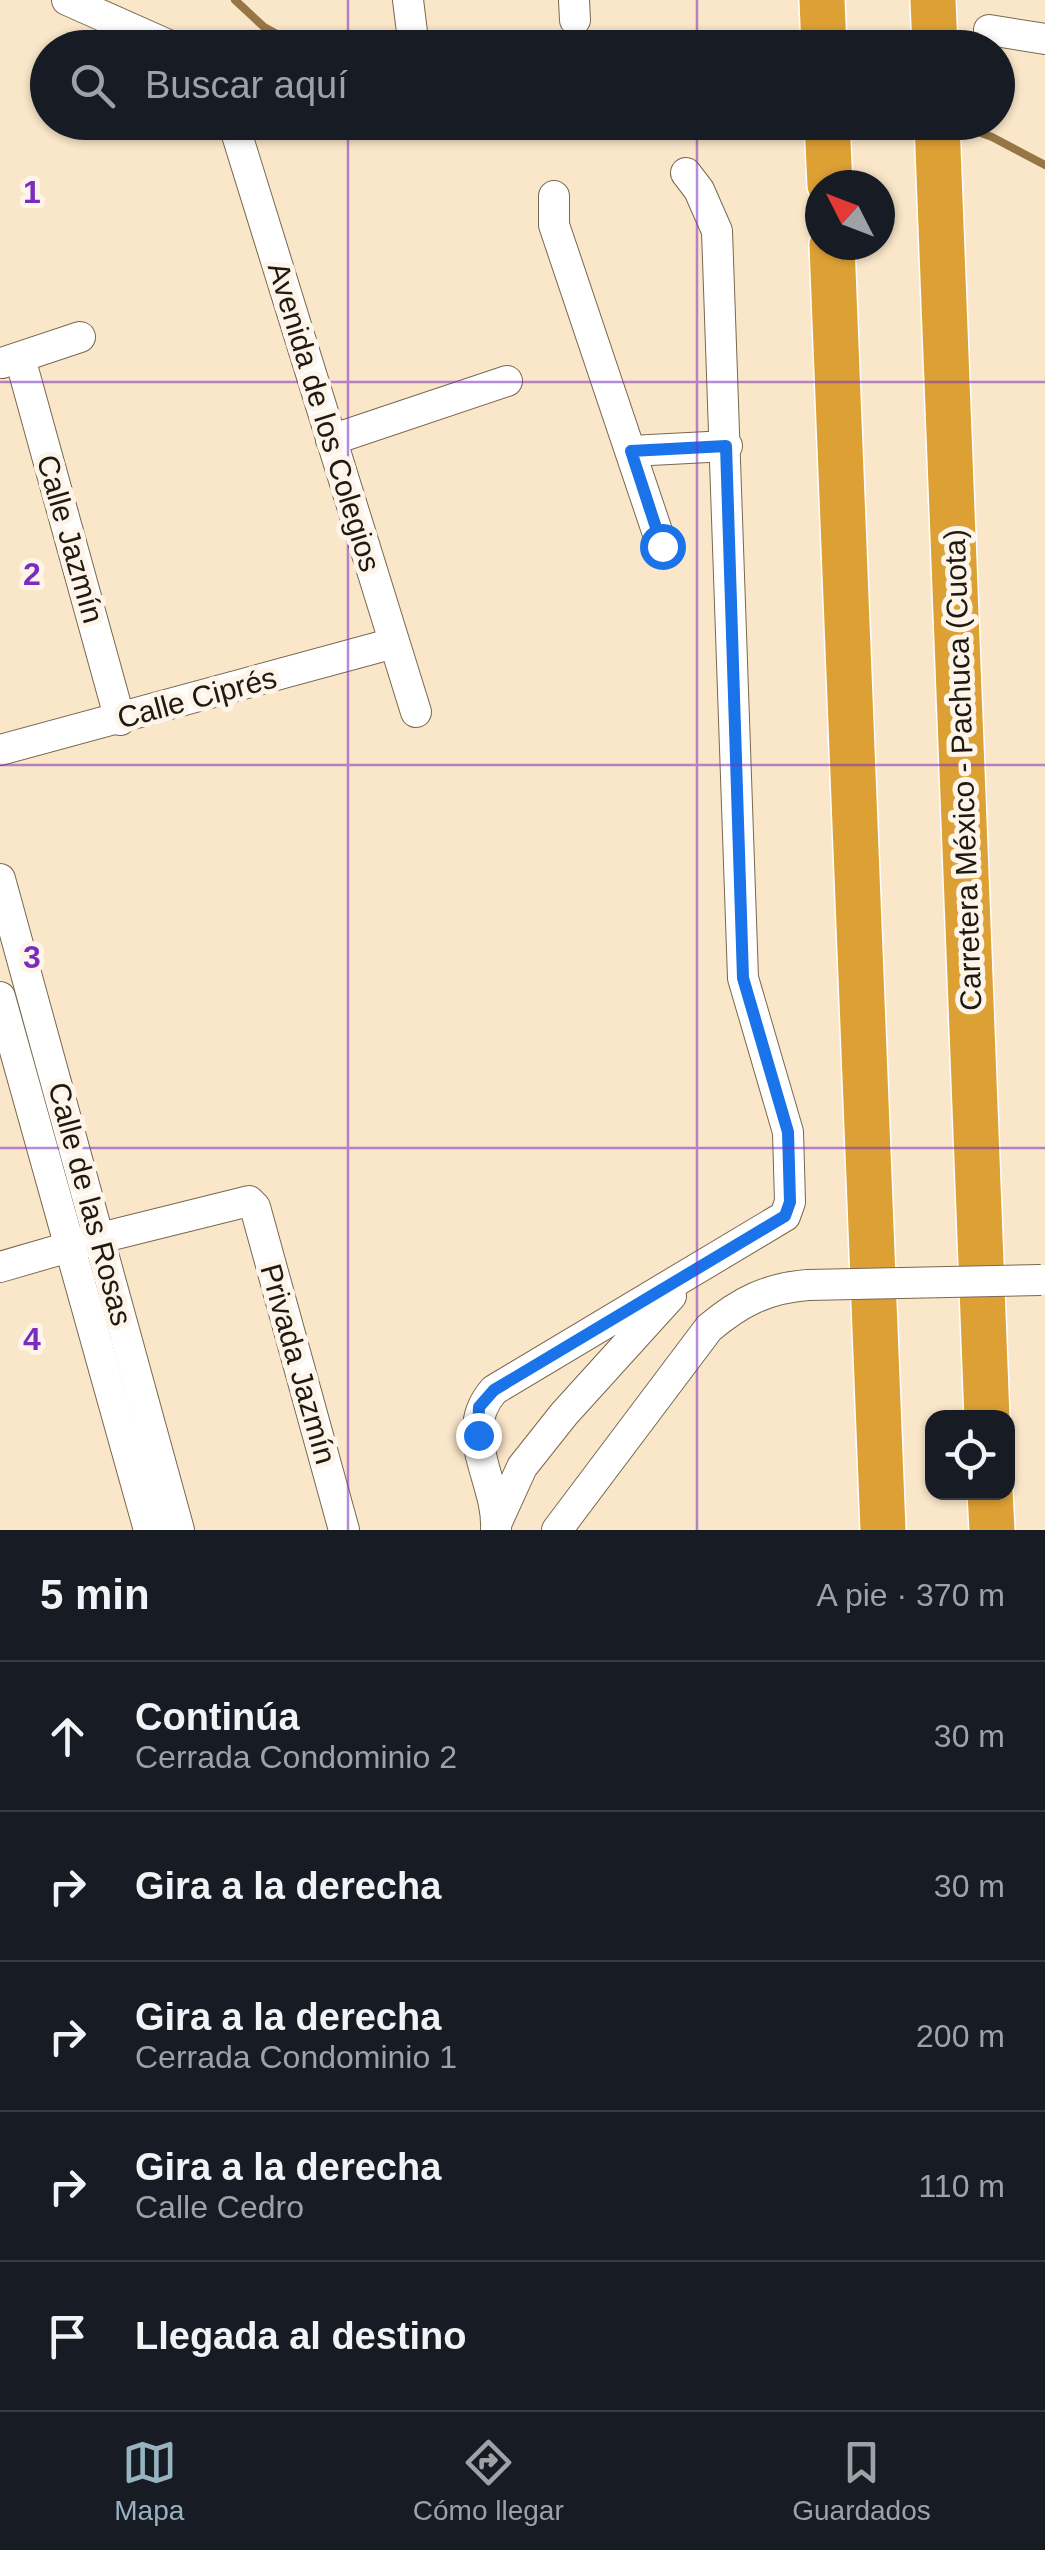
<!DOCTYPE html>
<html lang="es">
<meta charset="utf-8">
<style>
:root{--surface:#171b24;--page:#242831;--text:#f1f3f6;--muted:#9ea1a6;--line:#363941;--accent:#97b3c0}
body{margin:0;font-family:Arial,sans-serif;background:var(--page);color:var(--text)}
.controls{position:absolute;right:30px;bottom:30px;display:grid;overflow:hidden;border-radius:20px;box-shadow:0 2px 8px #0004}
.controls button{width:90px;height:90px;display:grid;place-items:center;padding:0;border:0;border-bottom:2px solid var(--line);background:var(--surface);color:var(--text);font:50px sans-serif}
.compass{position:absolute;left:805px;top:170px;width:90px;height:90px;border-radius:50%;background:var(--surface);box-shadow:0 2px 8px #0004;rotate:312deg}
.stop{position:absolute;width:30px;height:30px;margin:-22px;border:8px solid #1a73e8;border-radius:50%;background:#fff}
.stop.end{background:#1a73e8;border-color:#fff;box-shadow:0 2px 10px #0008}
.list{margin:0;padding:0;list-style:none}
h2{display:flex;justify-content:space-between;align-items:center;height:130px;margin:0;padding:0 40px;font-size:42px}
h2 small{font-size:32px;font-weight:400;color:var(--muted)}
.list li{display:grid;grid-template-columns:65px 1fr auto;gap:30px;align-items:center;box-sizing:border-box;height:150px;padding:0 40px;border-top:2px solid var(--line)}
.list b{display:block;font-size:38px;white-space:nowrap}
.list p{margin:0;font-size:32px;white-space:nowrap;color:var(--muted)}
.list em{font-size:32px;font-style:normal;color:var(--muted)}
.icon{flex:none;width:55px;height:55px;fill:none;stroke:currentColor;stroke-width:2;stroke-linecap:round;stroke-linejoin:round}
.map{position:relative;flex:none;width:1045px;height:1530px;overflow:hidden}
.search{position:absolute;background:var(--surface);box-shadow:0 2px 8px #0004;left:30px;right:30px;top:30px;height:110px;display:flex;align-items:center;gap:25px;box-sizing:border-box;padding:0 35px;border-radius:55px;color:var(--muted);font-size:38px}
.sheet{height:880px;background:var(--surface)}
nav{display:flex;justify-content:space-around;align-items:center;box-sizing:border-box;height:140px;border-top:2px solid var(--line);background:var(--surface);font-size:28px;color:var(--muted)}
nav a{display:grid;justify-items:center;gap:5px}
nav .on{color:var(--accent)}
.map>svg:first-child{display:block}
.lines{fill:none;stroke-linecap:round;stroke-linejoin:round}
.stream{stroke:#967645;stroke-width:8}
.minor-casing{stroke:#79684f;stroke-width:32}
.highway-casing{stroke:#fff;stroke-width:48}
.minor{stroke:#fff;stroke-width:30}
.highway{stroke:#dda034;stroke-width:45}
.minor-bridge-casing{stroke:#79684f;stroke-width:32;stroke-linecap:butt}
.minor-bridge{stroke:#fff;stroke-width:30}
.route{stroke:#1a73e8;stroke-width:12}
.grid{fill:none;stroke:#7b2cbf;stroke-width:2.5;stroke-opacity:0.55}
.labels{text-anchor:middle;stroke-width:10;stroke-linejoin:round;paint-order:stroke}
.street-label{font-size:30px;fill:#20190f;stroke:#fdf5ea}
.grid-label{font-size:32px;text-anchor:middle;font-weight:bold;fill:#7b2cbf;stroke:#fdf5ea;stroke-width:10;stroke-linejoin:round;paint-order:stroke}
</style>
<div class="map">
<svg width="1045" height="1530" viewBox="0 0 1045 1530">
<rect width="100%" height="100%" fill="#fae6c9"/>
<g class="lines">
<g class="stream">
<polyline points="235,0 264,27 303,48"/>
<polyline points="962,126 992,137 1045,165"/>
</g>
<defs>
<g id="minor">
<polyline points="67,0 175,48"/>
<polyline points="408,0 412,32"/>
<polyline points="574,0 575,20"/>
<polyline points="989,30 1045,39"/>
<polyline points="233,122 416,712"/>
<polyline points="554,196 554,225 662,546"/>
<polyline points="20,358 120,720"/>
<polyline points="2,363 80,337"/>
<polyline points="331,440 507,381"/>
<polyline points="631,451 727,446"/>
<polyline points="0,750 394,643"/>
<polyline points="0,879 179,1530"/>
<polyline points="0,997 149,1530"/>
<polyline points="0,1267 100,1238 249,1201 255,1207 344,1530"/>
<polyline points="497,1522 522,1467 564,1414 671,1296"/>
<path d="M496,1530c3,-49 -41,-96 -2,-140l291,-174 5,-14 -2,-70 -45,-154 -26,-747 -18,-41 -13,-17"/>
<path d="M557,1530l152,-202c31,-26 58,-40 99,-43"/>
</g>
<g id="highway">
<polyline points="822,0 824,48"/>
<polyline points="933,0 935,48"/>
<polyline points="827,122 830,185"/>
<polyline points="937,122 987,1418"/>
<polyline points="832,245 883,1530"/>
<polyline points="990,1492 992,1530"/>
</g>
</defs>
<use href="#minor" class="minor-casing"/>
<use href="#highway" class="highway-casing"/>
<use href="#minor" class="minor"/>
<use href="#highway" class="highway"/>
<defs>
<polyline id="minor-bridge" points="808,1285 1041,1280"/>
</defs>
<use href="#minor-bridge" class="minor-bridge-casing"/>
<use href="#minor-bridge" class="minor-bridge"/>
</g>
<g class="lines">
<polyline class="route" points="478,1435 479,1407 494,1390 785,1216 790,1202 788,1132 743,978 726,446 631,451 662,546"/>
</g>
<path class="grid" d="M348,0v48M697,0v48M348,122v1408M697,122v1408M0,382h1045M0,765h1045M0,1148h1045"/>
<g class="labels">
<g class="street-label">
<text transform="translate(324 417) rotate(73)" y="10">Avenida de los Colegios</text>
<text transform="translate(70 539) rotate(74)" y="10">Calle Jazmín</text>
<text transform="translate(197 698) rotate(-15)" y="10">Calle Ciprés</text>
<text transform="translate(963 770) rotate(-92)" y="10">Carretera México - Pachuca (Cuota)</text>
<text transform="translate(90 1204) rotate(75)" y="10">Calle de las Rosas</text>
<text transform="translate(298 1364) rotate(74)" y="10">Privada Jazmín</text>
</g>
</g>
<g class="grid-label">
<text x="32" y="203">1</text>
<text x="32" y="585">2</text>
<text x="32" y="968">3</text>
<text x="32" y="1350">4</text>
</g>
</svg>
<div class="controls">
<button><svg class="icon" aria-label="locate" viewBox="0 0 24 24"><circle cx="12" cy="12" r="6"/><path d="M12 2v4M12 18v4M2 12h4M18 12h4"/></svg></button>
</div>
<svg class="compass" viewBox="-18 -18 36 36"><path d="M0-13l5 13h-10z" fill="#e53935"/><path d="M0 13l5-13h-10z" fill="#9ea1a6"/></svg>
<div class="stop" style="left:662px;top:546px"></div>
<div class="stop end" style="left:478px;top:1435px"></div>
<div class="search"><svg class="icon" aria-label="search" viewBox="0 0 24 24"><circle cx="10" cy="10" r="6"/><path d="M15 15l6 6"/></svg>Buscar aquí</div>
</div>
<section class="sheet">
<h2>5 min<small>A pie · 370 m</small></h2>
<ul class="list">
<li><svg class="icon" aria-label="ahead" viewBox="0 0 24 24"><path d="M12 20V5M6 11l6-6 6 6"/></svg><div><b>Continúa</b><p>Cerrada Condominio 2</p></div><em>30 m</em></li>
<li><svg class="icon" aria-label="right" viewBox="0 0 24 24"><path d="M7 20v-9h11M14 6l5 5-5 5"/></svg><div><b>Gira a la derecha</b></div><em>30 m</em></li>
<li><svg class="icon" aria-label="right" viewBox="0 0 24 24"><path d="M7 20v-9h11M14 6l5 5-5 5"/></svg><div><b>Gira a la derecha</b><p>Cerrada Condominio 1</p></div><em>200 m</em></li>
<li><svg class="icon" aria-label="right" viewBox="0 0 24 24"><path d="M7 20v-9h11M14 6l5 5-5 5"/></svg><div><b>Gira a la derecha</b><p>Calle Cedro</p></div><em>110 m</em></li>
<li><svg class="icon" aria-label="arrive" viewBox="0 0 24 24"><path d="M6 21V4h12l-3 4 3 4H6"/></svg><div><b>Llegada al destino</b></div></li>
</ul>
</section>
<nav>
<a class="on"><svg class="icon" aria-label="map" viewBox="0 0 24 24"><path d="M3 6l6-2 6 2 6-2v14l-6 2-6-2-6 2zM9 4v14M15 6v14"/></svg>Mapa</a>
<a><svg class="icon" aria-label="directions" viewBox="0 0 24 24"><path d="M12 3l9 9-9 9-9-9zM9 14v-3h6M13 9l2 2-2 2"/></svg>Cómo llegar</a>
<a><svg class="icon" aria-label="saved" viewBox="0 0 24 24"><path d="M7 4h10v16l-5-4-5 4z"/></svg>Guardados</a>
</nav>
